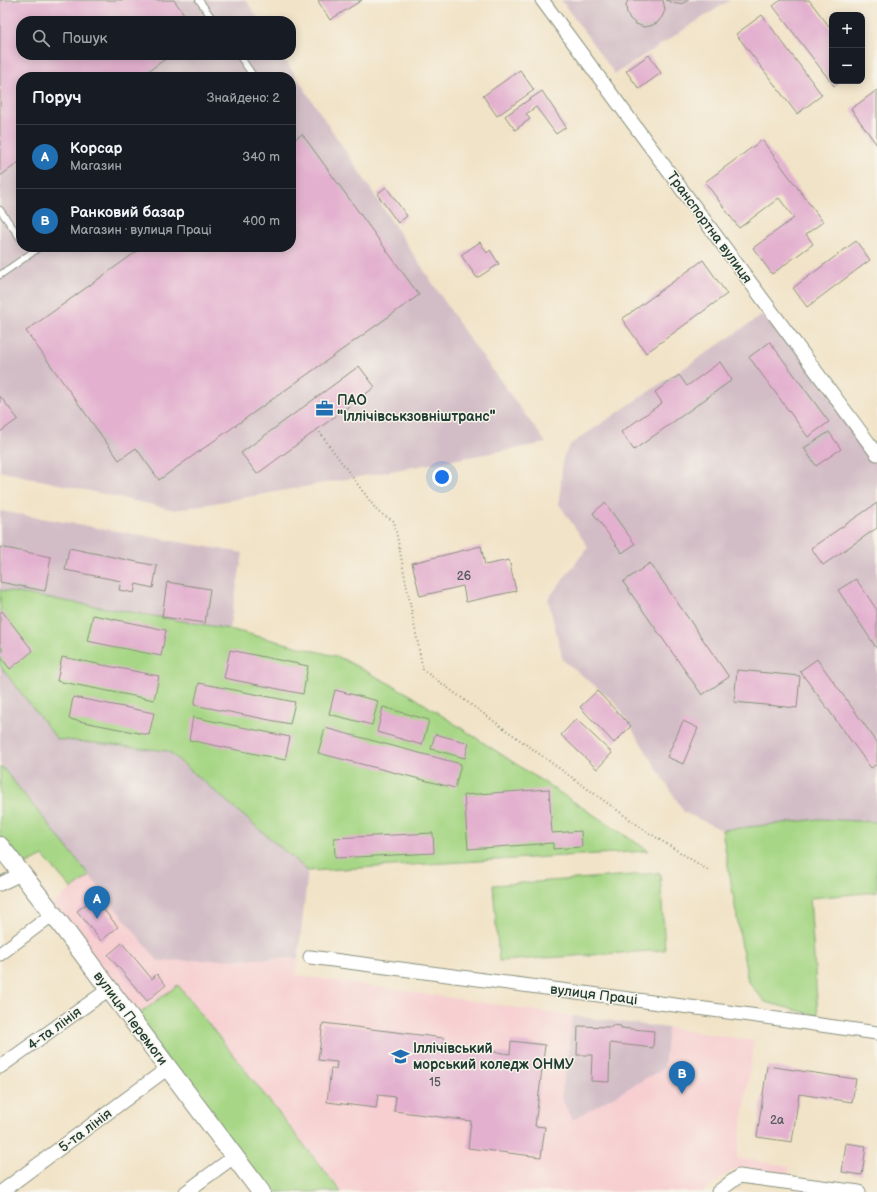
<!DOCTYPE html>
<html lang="uk">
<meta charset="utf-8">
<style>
:root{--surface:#171b24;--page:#242831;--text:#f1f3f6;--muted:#9ea1a6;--line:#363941;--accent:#1f6fb2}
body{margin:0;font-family:"Balsamiq Sans",sans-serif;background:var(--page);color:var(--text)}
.controls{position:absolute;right:12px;top:12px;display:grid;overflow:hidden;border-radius:8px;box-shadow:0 2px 10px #0003}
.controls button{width:36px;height:36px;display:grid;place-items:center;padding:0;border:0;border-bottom:1px solid var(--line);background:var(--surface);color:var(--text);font:20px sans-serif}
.you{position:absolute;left:442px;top:477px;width:14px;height:14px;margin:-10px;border:3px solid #fff;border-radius:50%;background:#1a73e8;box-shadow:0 0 0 6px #1a73e833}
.badge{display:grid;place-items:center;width:26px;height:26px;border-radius:50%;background:var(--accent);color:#fff;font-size:13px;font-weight:700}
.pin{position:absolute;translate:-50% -33px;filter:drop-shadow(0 1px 2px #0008)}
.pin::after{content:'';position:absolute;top:21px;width:14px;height:12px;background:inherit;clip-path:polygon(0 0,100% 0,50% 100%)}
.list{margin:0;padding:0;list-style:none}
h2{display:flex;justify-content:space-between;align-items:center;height:52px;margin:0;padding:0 16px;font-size:17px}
h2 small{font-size:13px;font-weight:400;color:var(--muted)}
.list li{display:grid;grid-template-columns:26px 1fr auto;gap:12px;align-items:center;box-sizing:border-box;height:64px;padding:0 16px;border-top:1px solid var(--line)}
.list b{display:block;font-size:15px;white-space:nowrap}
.list p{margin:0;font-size:13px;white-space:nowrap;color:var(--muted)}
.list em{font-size:13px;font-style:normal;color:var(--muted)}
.icon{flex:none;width:22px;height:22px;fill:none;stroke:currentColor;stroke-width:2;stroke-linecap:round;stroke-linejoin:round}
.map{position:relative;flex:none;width:877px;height:1192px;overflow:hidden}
.search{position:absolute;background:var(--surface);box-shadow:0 2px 10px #0003;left:16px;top:16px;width:280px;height:44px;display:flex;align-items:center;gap:10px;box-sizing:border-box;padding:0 14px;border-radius:16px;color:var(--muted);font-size:15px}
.panel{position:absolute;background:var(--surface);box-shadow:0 2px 10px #0003;left:16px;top:72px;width:280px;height:180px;border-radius:16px}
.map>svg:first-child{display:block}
.built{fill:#f7cfd1}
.industrial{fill:#d2bdc6;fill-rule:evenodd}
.green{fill:#a7d786;stroke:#638a5d}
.building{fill:#e3b1cf}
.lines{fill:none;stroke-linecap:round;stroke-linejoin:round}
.service-casing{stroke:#88907e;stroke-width:8}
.minor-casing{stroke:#88907e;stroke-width:15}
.secondary-casing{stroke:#88907e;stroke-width:20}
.path{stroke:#88907e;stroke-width:2;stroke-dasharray:1 3;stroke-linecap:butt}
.service{stroke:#fff;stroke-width:6}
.minor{stroke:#fff;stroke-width:13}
.secondary{stroke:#fff;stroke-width:18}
.labels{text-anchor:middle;stroke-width:3;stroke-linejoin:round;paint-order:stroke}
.number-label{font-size:12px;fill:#505a5b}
.street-label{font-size:14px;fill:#1f3d34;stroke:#f7f3e8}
.poi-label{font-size:14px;font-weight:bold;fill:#1f3d34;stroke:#f7f3e8;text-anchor:start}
</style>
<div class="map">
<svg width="877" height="1192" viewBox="0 0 877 1192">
<rect width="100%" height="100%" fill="#f7f3e8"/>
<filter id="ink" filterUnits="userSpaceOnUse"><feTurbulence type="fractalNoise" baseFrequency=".025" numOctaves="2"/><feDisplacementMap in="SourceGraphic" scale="8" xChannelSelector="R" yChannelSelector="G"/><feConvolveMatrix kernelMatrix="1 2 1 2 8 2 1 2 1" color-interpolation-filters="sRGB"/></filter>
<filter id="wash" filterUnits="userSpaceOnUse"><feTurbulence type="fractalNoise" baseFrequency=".012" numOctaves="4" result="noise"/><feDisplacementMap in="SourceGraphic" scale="16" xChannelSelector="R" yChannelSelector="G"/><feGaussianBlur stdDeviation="0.9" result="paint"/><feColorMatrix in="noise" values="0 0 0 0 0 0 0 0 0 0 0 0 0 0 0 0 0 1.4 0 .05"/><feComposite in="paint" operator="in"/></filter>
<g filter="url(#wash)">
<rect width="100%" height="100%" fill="#f1e3c7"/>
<polygon class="built" points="90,876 158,961 298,958 296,975 573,1016 561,1097 664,1068 668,1028 754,1041 737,1158 789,1166 788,1176 733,1169 703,1192 341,1192 178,986 135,1017 52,904"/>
<g class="industrial">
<path d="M0,0h246l14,21h-239v34h261l184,279 80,109 -371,67 -175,-39zM21,77h270v170h-270z"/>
<polygon points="561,0 730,0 615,74"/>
<polygon points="770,310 877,464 877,822 819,819 722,830 684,812 616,703 563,660 548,599 588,547 559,504 563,457 571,444"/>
<polygon points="0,511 243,553 229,629 0,590"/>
<polygon points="0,666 57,739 168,751 308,871 298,958 158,961 0,764"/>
<polygon points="573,1016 668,1028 664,1068 572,1120 561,1097"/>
</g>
<g class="green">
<polygon points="0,590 229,629 339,657 409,694 649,851 308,871 168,751 57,739 0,666"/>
<polygon points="2,767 90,876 72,889 43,856 25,865 0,838 0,768"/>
<polygon points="819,819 877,822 877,892 810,898 818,1016 765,1002 748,982 722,830"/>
<polygon points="660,873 665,950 499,961 493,885"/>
<polygon points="178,985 341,1192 270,1192 135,1017"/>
</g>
<g id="blocks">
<g class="building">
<polygon points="0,0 174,0 189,21 21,21 21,55 171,55 140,77 21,77 21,161 0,176"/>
<polygon points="320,0 362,0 330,20 318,1"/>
<polygon points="628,0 663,0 665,10 662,17 657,23 650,26 644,27 636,24 630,19 627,13 626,5"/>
<polygon points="666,0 689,0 683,3 676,4"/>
<polygon points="781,0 809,0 832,30 832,81 841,81 834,86 773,6"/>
<polygon points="762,15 822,95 797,114 736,34"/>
<polygon points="649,55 661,73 639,89 626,71"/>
<polygon points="520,70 534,90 497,116 483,96"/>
<polygon points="877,90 877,145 851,109"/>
<polygon points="542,91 566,127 556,134 536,107 526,114 530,119 515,130 505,116"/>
<polygon points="302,134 419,295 159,480 136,448 119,460 26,331 143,247 291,247 291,142"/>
<polygon points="762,140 823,222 806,234 813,244 772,274 753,248 794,218 779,198 739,228 705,182"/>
<polygon points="386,187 407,216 398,223 377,194"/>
<polygon points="856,241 870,260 807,307 793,288"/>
<polygon points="480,242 487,253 490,250 499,264 477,278 461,255"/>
<polygon points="703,260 727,294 646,353 622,319"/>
<polygon points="770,342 829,422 808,437 749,357"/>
<polygon points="720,362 732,380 634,450 621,432 662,403 655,392 679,375 687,386"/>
<polygon points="359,366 375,387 257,474 241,453"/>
<polygon points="0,396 18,419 0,432"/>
<polygon points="829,432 841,449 816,466 804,448"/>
<polygon points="605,503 635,544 622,553 593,513"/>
<polygon points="877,503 877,528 823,565 811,548"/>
<polygon points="481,546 485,565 509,560 516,591 466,602 463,586 420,596 412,563"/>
<polygon points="0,547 51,557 45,591 0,582"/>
<polygon points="69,548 157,566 153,588 136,584 134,593 119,590 121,581 65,570"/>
<polygon points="650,563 729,677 702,695 623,582"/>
<polygon points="856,579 877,610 877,649 838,590"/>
<polygon points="167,582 210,589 205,623 162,617"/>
<polygon points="2,611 33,651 10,669 0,656 0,653 3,651 0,646 0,613"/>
<polygon points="93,615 166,630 161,656 87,641"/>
<polygon points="230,650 308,666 303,694 224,678"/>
<polygon points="62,657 159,676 154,700 57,681"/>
<polygon points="817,659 877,742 877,764 871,768 800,671"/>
<polygon points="737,670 800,676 797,708 734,702"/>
<polygon points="199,683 295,702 290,724 194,705"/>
<polygon points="335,690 378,701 372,725 329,714"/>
<polygon points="597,691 631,726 614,743 580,707"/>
<polygon points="73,697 154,713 149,735 69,719"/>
<polygon points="383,707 429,720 422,745 377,732"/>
<polygon points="193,717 290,737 285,760 189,740"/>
<polygon points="576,719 612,753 597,769 561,735"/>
<polygon points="683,721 698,728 683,764 667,757"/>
<polygon points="325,728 461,764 455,788 318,753"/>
<polygon points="435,734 469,743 465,758 431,749"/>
<polygon points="549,789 552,833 581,831 582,847 553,849 553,843 468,849 464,795"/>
<polygon points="433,833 434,853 335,858 334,838"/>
<polygon points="94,898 118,927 101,941 77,911"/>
<polygon points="122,943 152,979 157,974 166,985 147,1001 108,955"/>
<polygon points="323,1023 444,1038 443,1045 510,1054 511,1041 545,1045 535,1126 545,1127 541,1157 468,1148 471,1121 394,1111 396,1097 378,1095 376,1108 327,1102 331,1068 336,1069 337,1062 318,1060"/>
<polygon points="612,1025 621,1026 621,1028 654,1031 653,1048 610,1043 609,1082 591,1081 592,1055 577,1055 578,1026 612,1027"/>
<polygon points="767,1066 856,1079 852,1102 799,1094 792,1142 757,1137"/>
<polygon points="846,1143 866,1146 862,1175 842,1172"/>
</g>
</g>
</g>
<g filter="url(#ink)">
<use href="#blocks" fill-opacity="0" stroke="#88907e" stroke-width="1"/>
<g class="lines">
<defs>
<g id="service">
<polyline points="199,0 214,21"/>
<polyline points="239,55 254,77"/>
<polyline points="0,210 21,239"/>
<polyline points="0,275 40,247"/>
</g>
<g id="minor">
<polyline points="542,0 877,454"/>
<polyline points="0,884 21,874"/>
<polyline points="0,954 53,914"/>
<polyline points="310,957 743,1014 877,1033"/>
<polyline points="0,1067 109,989"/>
<polyline points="1,1192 168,1068"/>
<polyline points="186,1192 235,1156"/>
<polyline points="718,1192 739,1176 859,1192"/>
</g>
<polyline id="secondary" points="0,846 53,914 261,1192"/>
</defs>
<use href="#service" class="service-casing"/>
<use href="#minor" class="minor-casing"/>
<use href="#secondary" class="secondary-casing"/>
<polyline class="path" points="317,429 378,512 394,521 423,670 646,831 708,870"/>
<use href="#service" class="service"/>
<use href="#minor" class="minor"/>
<use href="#secondary" class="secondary"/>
</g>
</g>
<defs>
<symbol id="office-bare" viewBox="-9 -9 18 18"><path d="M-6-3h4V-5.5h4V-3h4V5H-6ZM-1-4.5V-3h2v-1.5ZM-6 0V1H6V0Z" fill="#1f6fb2" stroke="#f7f3e8" stroke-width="2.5" paint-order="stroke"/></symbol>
<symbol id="university-bare" viewBox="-9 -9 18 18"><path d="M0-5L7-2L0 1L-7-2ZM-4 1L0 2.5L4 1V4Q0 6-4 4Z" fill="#1f6fb2" stroke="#f7f3e8" stroke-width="2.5" paint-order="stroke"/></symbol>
</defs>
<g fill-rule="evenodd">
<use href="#office-bare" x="312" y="396" width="25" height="25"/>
<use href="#university-bare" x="388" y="1044" width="25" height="25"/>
</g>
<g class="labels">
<g class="number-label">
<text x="464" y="580">26</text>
<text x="435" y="1086">15</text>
<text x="777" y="1124">2а</text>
</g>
<g class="street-label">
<text transform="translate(710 227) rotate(54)" y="5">Транспортна вулиця</text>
<text transform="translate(594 994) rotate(7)" y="5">вулиця Праці</text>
<text transform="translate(131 1018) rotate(53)" y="5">вулиця Перемоги</text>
<text transform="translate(54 1028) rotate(-36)" y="5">4-та лінія</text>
<text transform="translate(85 1130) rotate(-37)" y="5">5-та лінія</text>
</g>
<g class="poi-label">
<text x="337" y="405">ПАО<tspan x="337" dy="16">"Іллічівськзовніштранс"</tspan></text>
<text x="413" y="1053">Іллічівський<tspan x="413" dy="16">морський коледж ОНМУ</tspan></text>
</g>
</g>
</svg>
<div class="controls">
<button>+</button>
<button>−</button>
</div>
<div class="you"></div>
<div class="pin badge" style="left:97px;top:919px">A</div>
<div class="pin badge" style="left:682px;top:1094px">B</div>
<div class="search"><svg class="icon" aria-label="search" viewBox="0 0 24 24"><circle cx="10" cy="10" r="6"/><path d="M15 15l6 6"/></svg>Пошук</div>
<section class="panel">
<h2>Поруч<small>Знайдено: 2</small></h2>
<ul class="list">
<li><span class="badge">A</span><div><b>Корсар</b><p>Магазин</p></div><em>340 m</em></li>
<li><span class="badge">B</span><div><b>Ранковий базар</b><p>Магазин · вулиця Праці</p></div><em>400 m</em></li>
</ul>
</section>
</div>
